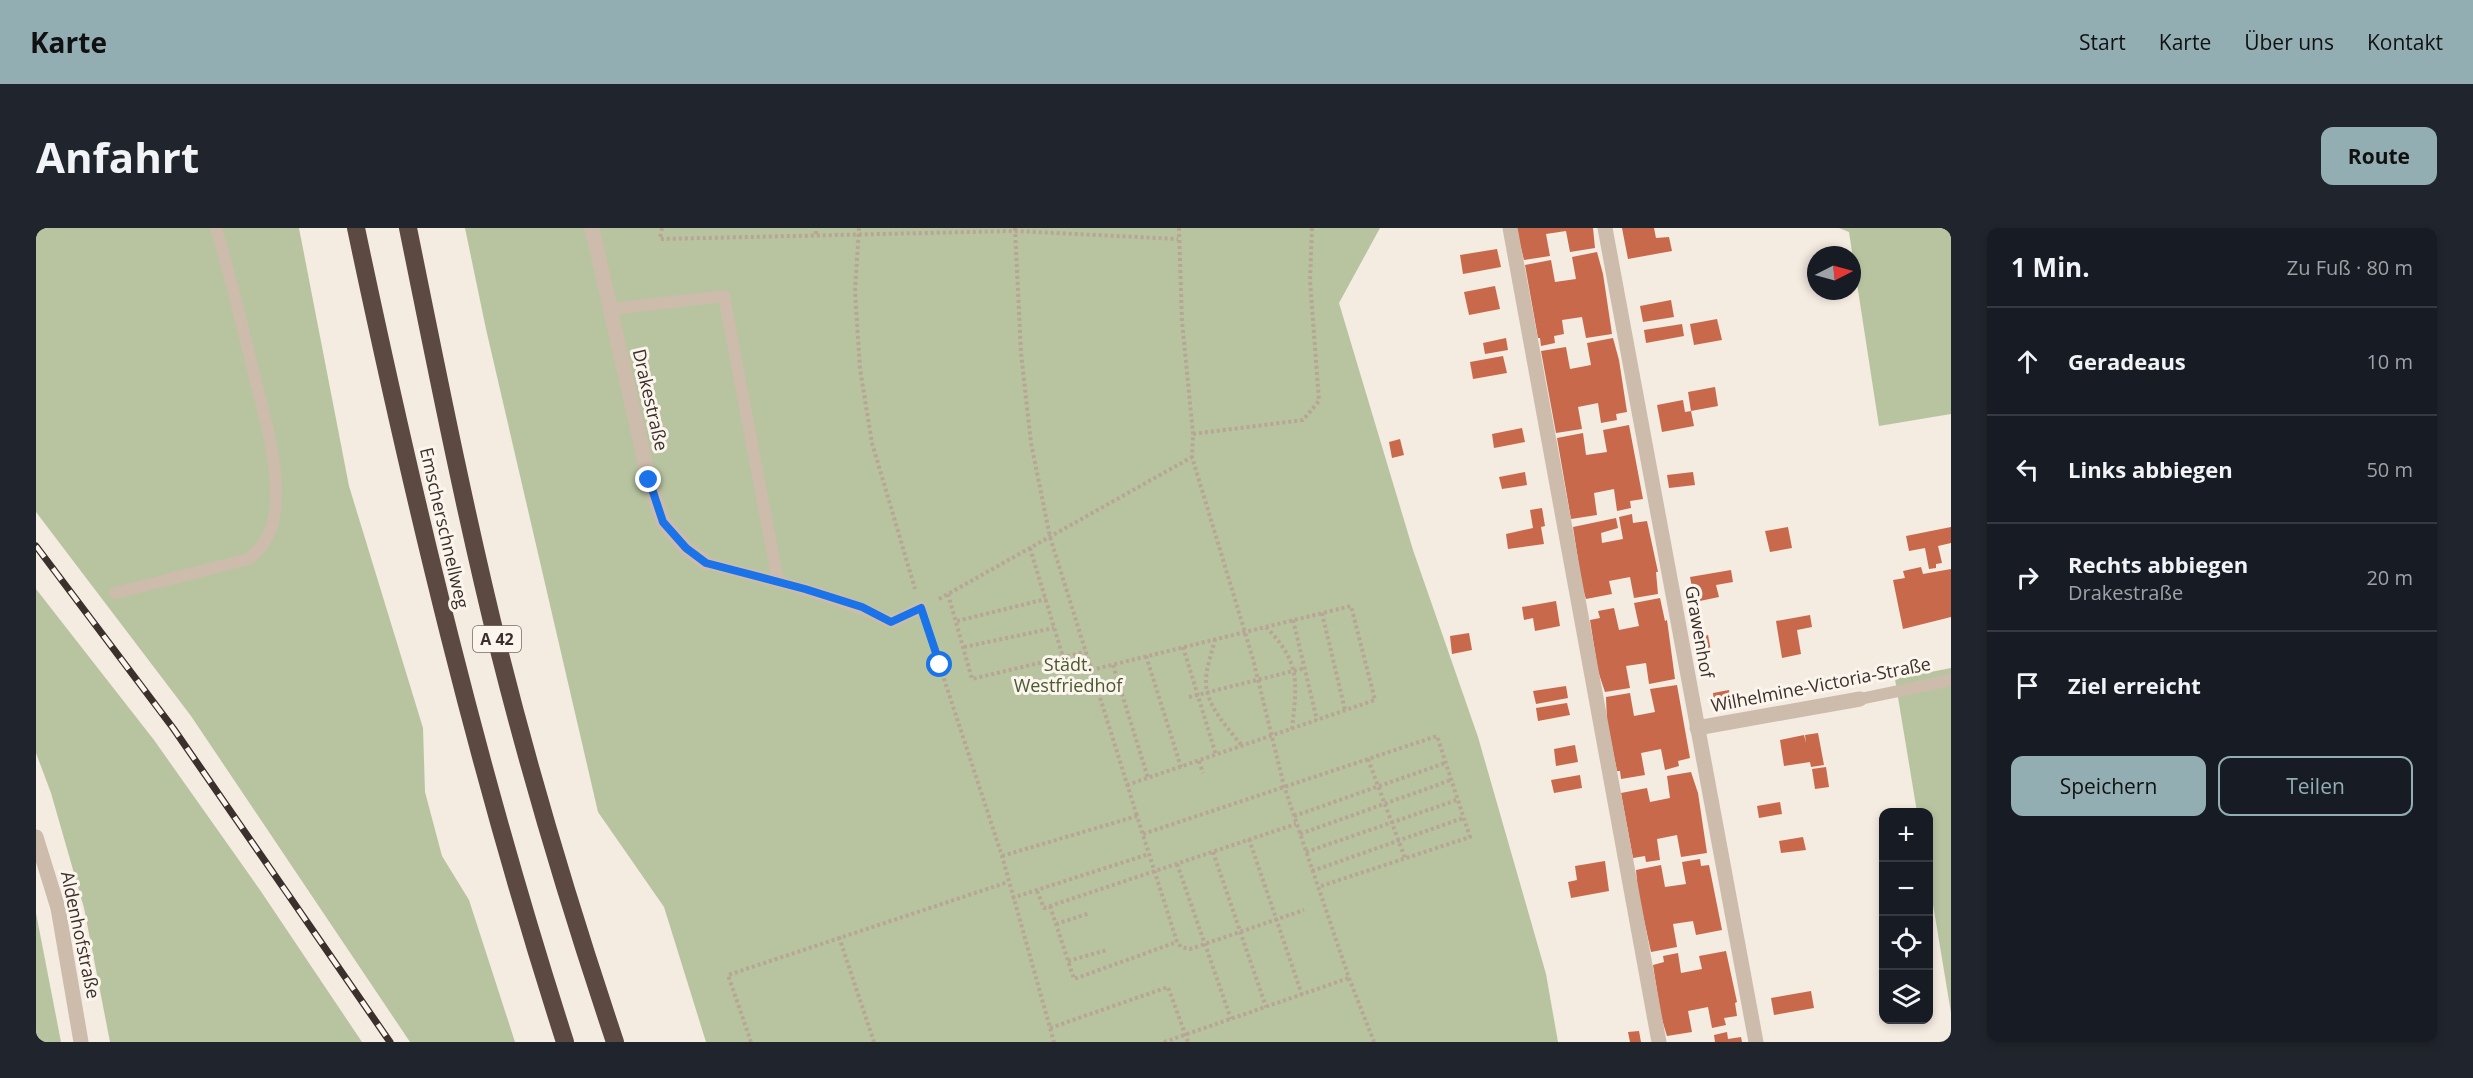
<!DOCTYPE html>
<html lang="de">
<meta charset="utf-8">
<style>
:root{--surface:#171b24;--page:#20242c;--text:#f1f3f6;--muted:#9ea1a6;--line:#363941;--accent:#92aeb2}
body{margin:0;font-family:"Open Sans",sans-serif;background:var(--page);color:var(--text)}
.controls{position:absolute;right:18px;bottom:18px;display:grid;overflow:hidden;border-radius:12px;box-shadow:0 3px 9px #0003}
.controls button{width:54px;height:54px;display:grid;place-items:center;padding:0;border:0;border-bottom:2px solid var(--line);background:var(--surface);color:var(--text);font:30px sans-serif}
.compass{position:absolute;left:1771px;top:18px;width:54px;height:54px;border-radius:50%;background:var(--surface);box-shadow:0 3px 9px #0003;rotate:84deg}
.stop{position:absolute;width:18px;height:18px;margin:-14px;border:4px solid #1a73e8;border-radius:50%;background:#fff}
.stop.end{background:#1a73e8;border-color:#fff;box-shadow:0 2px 6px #0008}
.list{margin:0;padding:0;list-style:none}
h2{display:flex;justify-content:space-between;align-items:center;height:78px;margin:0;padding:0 24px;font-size:26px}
h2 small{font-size:20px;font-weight:400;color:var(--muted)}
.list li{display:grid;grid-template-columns:39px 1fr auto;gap:18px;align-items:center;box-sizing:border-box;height:108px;padding:0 24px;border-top:2px solid var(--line)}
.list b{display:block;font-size:22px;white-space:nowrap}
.list p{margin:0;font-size:20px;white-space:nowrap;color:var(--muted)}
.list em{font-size:20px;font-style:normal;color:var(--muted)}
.actions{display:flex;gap:12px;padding:18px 24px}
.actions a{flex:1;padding:14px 0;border:2px solid var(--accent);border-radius:12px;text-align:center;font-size:21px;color:var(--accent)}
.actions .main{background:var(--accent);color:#111}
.icon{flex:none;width:33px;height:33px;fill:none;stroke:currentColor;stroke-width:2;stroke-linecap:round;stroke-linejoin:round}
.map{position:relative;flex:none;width:1915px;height:814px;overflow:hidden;border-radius:12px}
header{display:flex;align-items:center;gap:36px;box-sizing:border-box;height:84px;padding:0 30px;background:var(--accent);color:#111}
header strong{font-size:28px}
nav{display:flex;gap:33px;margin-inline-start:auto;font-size:21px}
.intro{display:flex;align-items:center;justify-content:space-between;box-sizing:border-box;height:144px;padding:0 36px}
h1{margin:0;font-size:42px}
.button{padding:15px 27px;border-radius:12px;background:var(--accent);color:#111;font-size:21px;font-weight:700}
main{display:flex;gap:36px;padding:0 36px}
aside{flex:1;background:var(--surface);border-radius:12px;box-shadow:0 3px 9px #0003}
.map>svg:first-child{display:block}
.green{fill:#b8c4a0}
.building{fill:#c8694b}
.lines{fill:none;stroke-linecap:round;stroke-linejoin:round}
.path{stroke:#b9a596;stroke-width:4;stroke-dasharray:3 3;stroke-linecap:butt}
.service{stroke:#cdbbac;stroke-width:12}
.minor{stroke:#cdbbac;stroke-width:15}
.tertiary{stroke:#cdbbac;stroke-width:15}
.motorway{stroke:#5c4a42;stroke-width:18}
.rail-casing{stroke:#3b302b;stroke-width:7}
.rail{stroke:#fbf5ee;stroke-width:4.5;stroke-dasharray:14;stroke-linecap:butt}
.route{stroke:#1a73e8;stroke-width:8}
.labels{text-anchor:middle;stroke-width:6;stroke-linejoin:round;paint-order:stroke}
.shield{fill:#fbf5ee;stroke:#756b66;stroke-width:1.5}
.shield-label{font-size:16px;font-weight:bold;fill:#3b302b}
.street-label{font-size:18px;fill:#3b302b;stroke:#fbf5ee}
.park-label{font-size:18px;fill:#4a5a2e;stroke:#fbf5ee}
</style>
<header>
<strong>Karte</strong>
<nav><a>Start</a><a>Karte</a><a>Über uns</a><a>Kontakt</a></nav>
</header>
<div class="intro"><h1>Anfahrt</h1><a class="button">Route</a></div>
<main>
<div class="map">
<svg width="1915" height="814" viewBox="0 0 1915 814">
<rect width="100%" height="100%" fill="#f4ebe1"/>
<g class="green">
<polygon points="0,0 263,0 313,258 387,500 389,564 406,628 433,672 479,814 374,814 155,488 0,284"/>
<polygon points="429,0 1344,0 1303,75 1377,322 1442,509 1510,746 1522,814 670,814 628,679 562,584 450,101"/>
<polygon points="1803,0 1915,0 1915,186 1843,198 1813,4"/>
<polygon points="0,361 118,512 224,662 326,814 74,814 48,680 15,565 0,525"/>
<polygon points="1915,440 1915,785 1893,652 1892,584 1881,584 1859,451"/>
<polygon points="0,685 25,814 0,814"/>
</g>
<g class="building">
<polygon points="1480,0 1557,0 1559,20 1534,24 1530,3 1510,6 1514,28 1488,32"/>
<polygon points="1586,0 1618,0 1620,10 1633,9 1636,23 1592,31"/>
<polygon points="1461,21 1465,39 1427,46 1424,27"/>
<polygon points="1561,24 1567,46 1576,106 1550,110 1546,89 1526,92 1528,106 1518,108 1519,115 1505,118 1504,110 1502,110 1489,37 1515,32 1519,54 1540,51 1536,29"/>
<polygon points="1459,58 1464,81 1433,87 1428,64"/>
<polygon points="1635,72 1638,89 1607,94 1604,78"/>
<polygon points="1681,91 1686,112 1658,117 1654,96"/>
<polygon points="1646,96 1648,108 1610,115 1608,102"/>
<polygon points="1470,110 1472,122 1449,126 1447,115"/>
<polygon points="1577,110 1583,132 1591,184 1580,186 1581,192 1565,195 1562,175 1542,179 1546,201 1520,205 1505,123 1530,119 1534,141 1555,137 1551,115"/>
<polygon points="1467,128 1471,145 1437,151 1434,134"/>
<polygon points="1679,159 1682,178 1655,183 1652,164"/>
<polygon points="1647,172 1649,184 1655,183 1658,198 1626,204 1621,177"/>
<polygon points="1593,197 1607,271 1594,273 1595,280 1581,283 1578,261 1558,265 1561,287 1535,291 1521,210 1547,205 1550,227 1571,224 1567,202"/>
<polygon points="1486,200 1489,214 1458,220 1456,206"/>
<polygon points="1364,211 1368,227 1356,230 1353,214"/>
<polygon points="1489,244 1491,257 1466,261 1463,249"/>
<polygon points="1657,244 1659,257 1633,260 1631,247"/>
<polygon points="1506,280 1509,298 1505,299 1508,316 1472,321 1470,306 1497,300 1494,282"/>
<polygon points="1596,286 1597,295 1611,293 1622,344 1620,344 1622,366 1598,370 1594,349 1573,353 1576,366 1550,371 1546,358 1537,299 1580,290 1582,300 1565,305 1566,315 1587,311 1583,289"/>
<polygon points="1752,299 1756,320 1734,324 1729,303"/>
<polygon points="1915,299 1915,315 1902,318 1906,335 1900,336 1900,340 1893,341 1889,320 1873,323 1870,308"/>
<polygon points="1885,339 1887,346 1915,341 1915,389 1867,401 1857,352 1869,350 1867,343"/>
<polygon points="1695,342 1697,354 1680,357 1683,369 1659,374 1654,349"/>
<polygon points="1624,370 1629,393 1631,392 1639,451 1613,456 1610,435 1590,438 1594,460 1569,464 1562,443 1554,392 1564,390 1562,383 1578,380 1583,402 1603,398 1598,375"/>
<polygon points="1520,373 1524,398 1499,403 1497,390 1488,392 1486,379"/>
<polygon points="1774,387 1776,399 1761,402 1765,426 1746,430 1740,393"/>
<polygon points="1433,405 1436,422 1416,426 1414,408"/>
<polygon points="1672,407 1675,423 1665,425 1662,409"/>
<polygon points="1641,457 1654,530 1642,533 1643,538 1629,542 1625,521 1605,525 1609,547 1585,551 1584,543 1581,543 1571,493 1570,469 1594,465 1598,488 1619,484 1614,461"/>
<polygon points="1530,458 1532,470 1500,476 1497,463"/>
<polygon points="1693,462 1694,472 1678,474 1677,465"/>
<polygon points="1531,475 1534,487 1502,493 1500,480"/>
<polygon points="1782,505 1788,537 1775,539 1774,534 1748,538 1744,512 1768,507 1770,515 1769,507"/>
<polygon points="1539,517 1542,534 1520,538 1518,521"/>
<polygon points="1790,539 1793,559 1779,561 1776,541"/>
<polygon points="1655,544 1662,565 1671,625 1645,629 1641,607 1621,611 1624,632 1610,634 1609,628 1597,630 1585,565 1611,560 1614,574 1634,570 1631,548"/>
<polygon points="1544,547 1546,560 1518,565 1515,552"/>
<polygon points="1744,574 1746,586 1723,590 1721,578"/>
<polygon points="1767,609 1770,622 1745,625 1743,613"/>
<polygon points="1664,631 1665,638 1673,637 1686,702 1660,707 1657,693 1637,696 1641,719 1615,724 1602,664 1600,642 1625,637 1629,659 1650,656 1646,634"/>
<polygon points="1569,633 1573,663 1535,670 1532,654 1541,652 1539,638"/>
<polygon points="1690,723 1701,774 1699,775 1701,788 1688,790 1690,797 1676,800 1672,779 1652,783 1656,804 1631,808 1625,788 1617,737 1628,734 1627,728 1642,725 1645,745 1666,741 1663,728"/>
<polygon points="1775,763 1778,780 1738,787 1735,770"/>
<polygon points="1603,803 1605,814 1594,814 1592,804"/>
<polygon points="1691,804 1692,811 1705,809 1706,814 1679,814 1678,807"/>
</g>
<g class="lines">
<g class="path">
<polyline points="626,0 624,11 979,3 1142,11"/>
<polyline points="823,0 819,63 824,141 836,215 879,361"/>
<polyline points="979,0 985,125 995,215 1014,309 1101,588"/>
<polyline points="1143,0 1146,93 1157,206 1156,229 1217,431 1248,558 1313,750 1338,814"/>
<polyline points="780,6 780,0"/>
<polyline points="1157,206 1267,192 1283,173 1274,53 1276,0"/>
<polyline points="994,320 1027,429"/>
<polyline points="912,366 936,451 1049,424"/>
<polyline points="903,371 1156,229"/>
<polyline points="1286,385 1309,482"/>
<polyline points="1257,392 1281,492"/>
<polyline points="921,393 1010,371"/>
<polyline points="891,399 966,628 1018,814"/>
<path d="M1230,399c35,36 31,55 26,102"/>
<path d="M1179,411c-3,14 -10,31 -9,46 2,23 23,44 36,61"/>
<polyline points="928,419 1018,400"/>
<polyline points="1147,419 1180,527"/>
<polyline points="1110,428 1145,539"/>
<polyline points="1077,437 1112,550"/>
<polyline points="1055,442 1315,378 1339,472 1091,557"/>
<polyline points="1153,469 1269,440"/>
<polyline points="1332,531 1369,630"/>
<polyline points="1163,533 1167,545"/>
<polyline points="1258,588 1409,535"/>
<polyline points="1107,606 1401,508 1434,609 1282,659"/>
<polyline points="1264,606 1415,552"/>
<polyline points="1213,611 1266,767"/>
<polyline points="1177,624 1230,779"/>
<polyline points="1270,624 1421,572"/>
<polyline points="966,628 1101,588 1141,714 1145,719 1154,721 1268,682"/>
<polyline points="1141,636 1195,791"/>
<polyline points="1276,643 1427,590"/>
<polyline points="1001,663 1008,680 1260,596"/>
<polyline points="976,670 1113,626"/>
<polyline points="1014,678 1038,751 1141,714"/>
<polyline points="1020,696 1054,685"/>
<polyline points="803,709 838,814"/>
<polyline points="1032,733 1071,722"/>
<polyline points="1014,800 1132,759 1152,814"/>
<polyline points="715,814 692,747 972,654"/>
<polyline points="1128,814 1313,750"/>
</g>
<g class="service">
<polyline points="574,81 688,68 742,354"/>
<path d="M670,335c62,17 127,30 185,59l30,-14"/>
<path d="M79,365l134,-34c13,-11 22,-24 25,-42 8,-41 -9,-99 -19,-139 -12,-50 -24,-100 -39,-150"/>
<polyline points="1824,471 1915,452"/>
</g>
<g class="minor">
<polyline points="556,0 613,252 627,294 650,320 670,335"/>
<polyline points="1474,0 1623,814"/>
<polyline points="1569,0 1720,814"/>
<polyline points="1661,500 1824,471"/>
</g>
<polyline class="tertiary" points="0,609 22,680 45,814"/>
<g class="motorway">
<path d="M320,0c58,275 123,547 209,814"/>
<path d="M372,0c29,143 57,285 92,426 33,131 72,260 115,388"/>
</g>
<defs>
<polyline id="rail" points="0,318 137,500 354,814"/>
</defs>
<use href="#rail" class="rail-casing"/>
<use href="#rail" class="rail"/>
</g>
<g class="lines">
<polyline class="route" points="613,252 627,294 650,320 670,335 769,361 826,379 855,394 885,380 904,437"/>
</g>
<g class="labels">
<rect class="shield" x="437" y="398" width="48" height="26" rx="4.5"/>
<g class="shield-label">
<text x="461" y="417">A 42</text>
</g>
<g class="street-label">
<text transform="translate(614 172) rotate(77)" y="6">Drakestraße</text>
<text transform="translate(408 300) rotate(77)" y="6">Emscherschnellweg</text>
<text transform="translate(1663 404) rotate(80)" y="6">Grawenhof</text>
<text transform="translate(1785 457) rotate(-11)" y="6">Wilhelmine-Victoria-Straße</text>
<text transform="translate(44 707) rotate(78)" y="6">Aldenhofstraße</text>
</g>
<g class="park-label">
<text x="1032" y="443">Städt.<tspan x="1032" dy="21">Westfriedhof</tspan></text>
</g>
</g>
</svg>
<div class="controls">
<button>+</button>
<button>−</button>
<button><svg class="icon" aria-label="locate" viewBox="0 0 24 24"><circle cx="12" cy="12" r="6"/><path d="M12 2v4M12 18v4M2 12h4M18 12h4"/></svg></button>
<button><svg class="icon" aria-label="layers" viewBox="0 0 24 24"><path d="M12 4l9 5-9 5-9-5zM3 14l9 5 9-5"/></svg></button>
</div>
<svg class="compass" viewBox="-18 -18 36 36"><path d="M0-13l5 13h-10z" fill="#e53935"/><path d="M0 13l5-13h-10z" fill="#9ea1a6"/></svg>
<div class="stop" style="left:904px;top:437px"></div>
<div class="stop end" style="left:613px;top:252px"></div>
</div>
<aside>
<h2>1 Min.<small>Zu Fuß · 80 m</small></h2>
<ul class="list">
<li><svg class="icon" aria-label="ahead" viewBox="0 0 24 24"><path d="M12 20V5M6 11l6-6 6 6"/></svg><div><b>Geradeaus</b></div><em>10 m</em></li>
<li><svg class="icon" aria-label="left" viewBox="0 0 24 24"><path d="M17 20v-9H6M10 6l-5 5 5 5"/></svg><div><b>Links abbiegen</b></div><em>50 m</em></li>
<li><svg class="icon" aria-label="right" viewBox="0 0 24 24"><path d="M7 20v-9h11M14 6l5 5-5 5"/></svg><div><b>Rechts abbiegen</b><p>Drakestraße</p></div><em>20 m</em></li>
<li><svg class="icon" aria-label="arrive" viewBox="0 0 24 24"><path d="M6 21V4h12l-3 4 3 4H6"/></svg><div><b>Ziel erreicht</b></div></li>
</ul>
<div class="actions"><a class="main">Speichern</a><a>Teilen</a></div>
</aside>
</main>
